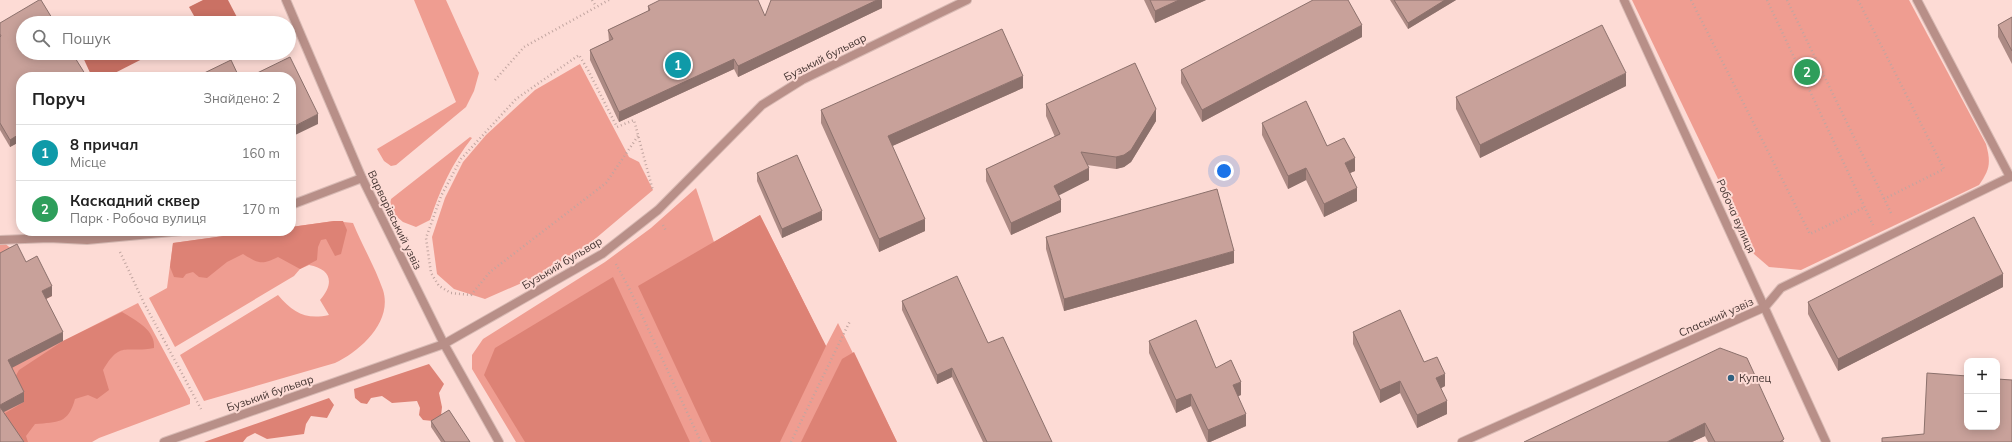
<!DOCTYPE html>
<html lang="uk">
<meta charset="utf-8">
<style>
:root{--surface:#fff;--page:#f6f6f6;--text:#222;--muted:#767676;--line:#e0e0e0;--accent:#b45309}
body{margin:0;font-family:Mulish,sans-serif;background:var(--page);color:var(--text)}
.controls{position:absolute;right:12px;bottom:12px;display:grid;overflow:hidden;border-radius:8px;box-shadow:0 2px 10px #0003}
.controls button{width:36px;height:36px;display:grid;place-items:center;padding:0;border:0;border-bottom:1px solid var(--line);background:var(--surface);color:var(--text);font:20px sans-serif}
.you{position:absolute;left:1224px;top:171px;width:14px;height:14px;margin:-10px;border:3px solid #fff;border-radius:50%;background:#1a73e8;box-shadow:0 0 0 6px #1a73e833}
.badge{display:grid;place-items:center;width:26px;height:26px;border-radius:50%;background:var(--accent);color:#fff;font-size:13px;font-weight:700}
.pin{position:absolute;translate:-50% -50%;border:2px solid #fff;box-shadow:0 1px 4px #0006}
.list{margin:0;padding:0;list-style:none}
h2{display:flex;justify-content:space-between;align-items:center;height:52px;margin:0;padding:0 16px;font-size:17px}
h2 small{font-size:13px;font-weight:400;color:var(--muted)}
.list li{display:grid;grid-template-columns:26px 1fr auto;gap:12px;align-items:center;box-sizing:border-box;height:56px;padding:0 16px;border-top:1px solid var(--line)}
.list b{display:block;font-size:15px;white-space:nowrap}
.list p{margin:0;font-size:13px;white-space:nowrap;color:var(--muted)}
.list em{font-size:13px;font-style:normal;color:var(--muted)}
.icon{flex:none;width:22px;height:22px;fill:none;stroke:currentColor;stroke-width:2;stroke-linecap:round;stroke-linejoin:round}
.map{position:relative;flex:none;width:2012px;height:442px;overflow:hidden}
.search{position:absolute;background:var(--surface);box-shadow:0 2px 10px #0003;left:16px;top:16px;width:280px;height:44px;display:flex;align-items:center;gap:10px;box-sizing:border-box;padding:0 14px;border-radius:22px;color:var(--muted);font-size:15px}
.panel{position:absolute;background:var(--surface);box-shadow:0 2px 10px #0003;left:16px;top:72px;width:280px;height:164px;border-radius:16px}
.map>svg:first-child{display:block}
.green{fill:#ef9d91}
.forest{fill:#dd8275}
.water{fill:#ca7164}
.lines{fill:none;stroke-linecap:round;stroke-linejoin:round}
.service-casing{stroke:#d8bab4;stroke-width:10}
.minor-casing{stroke:#d8bab4;stroke-width:10}
.path{stroke:#c1a5a0;stroke-width:2.5;stroke-dasharray:1 3;stroke-linecap:butt}
.service{stroke:#b88f88;stroke-width:8}
.minor{stroke:#b88f88;stroke-width:8}
.wall{fill:#ac8a84}
.shaded-wall{fill:#8c716c}
.building{fill:#c8a19a;stroke:#8c716c}
.poi-dot{fill:#316180;stroke:#fddbd5;stroke-width:1.5}
.labels{text-anchor:middle;stroke-width:4;stroke-linejoin:round;paint-order:stroke}
.street-label{font-size:11px;fill:#453532;stroke:#fddbd5}
.poi-label{font-size:11px;fill:#453532;stroke:#fddbd5;text-anchor:start}
</style>
<div class="map">
<svg width="2012" height="442" viewBox="0 0 2012 442">
<rect width="100%" height="100%" fill="#fddbd5"/>
<g class="green">
<polygon points="414,0 446,0 479,73 474,91 466,107 396,165 391,166 384,161 377,149 456,102"/>
<path d="M1632,0h277l77,144c5,19 4,25 -7,41l-178,85 -32,-3 -15,-13z"/>
<polygon points="580,64 629,157 639,162 653,190 589,244 540,275 485,299 454,289 437,274 432,237 445,198 463,162 486,135 535,90"/>
<path d="M470,137l2,1c-20,25 -32,52 -42,82l-14,7 -13,-5 -14,-12 2,-11z"/>
<polygon points="696,188 714,242 760,215 826,346 838,323 897,442 516,442 472,369 472,355 483,339 605,262 651,228"/>
<path d="M334,221l19,2c9,22 22,44 30,67 10,32 -23,61 -48,73l-131,38 -24,-46 98,-60c15,18 28,25 51,20l-9,-15c15,-17 11,-31 -11,-35l-9,4 -6,7 -119,71 -26,-49 18,-10 6,-45 87,-12h31v-4z"/>
<polygon points="0,239 17,254 26,272 37,266 52,296 42,301 63,341 138,303 190,399 190,404 99,438 92,442 0,442"/>
</g>
<g class="forest">
<polygon points="760,215 826,346 780,442 711,442 638,286"/>
<path d="M334,221h9l4,9 -6,24 -6,2 -9,-17 -5,1 -3,7 -1,13 -17,9 -22,-12c-16,8 -19,7 -35,-3l-16,8 -20,16 -8,-1 -6,-5 -7,2 -3,4 -9,-1 -4,-10 3,-24 87,-12h31v-4z"/>
<polygon points="613,277 690,442 525,442 484,375 495,348"/>
<path d="M122,312c13,8 34,18 32,36 -28,6 -33,-9 -51,22l6,20 -12,9 -9,-4 -13,4c-7,25 -17,23 -40,25l-9,12 2,6h-6l-22,-26 24,-14 -11,-21 6,-11 44,-29z"/>
<polygon points="854,352 897,442 801,442 842,359"/>
<polygon points="429,364 444,384 439,393 442,407 441,416 433,421 423,420 419,415 420,408 417,401 392,403 382,396 371,398 367,404 361,403 355,398 354,389"/>
<polygon points="329,398 334,405 327,418 311,416 306,424 304,434 267,439 255,433 247,437 243,442 204,442"/>
</g>
<g class="water">
<polygon points="203,0 228,0 240,23 198,23 189,7"/>
<polygon points="81,53 149,53 150,55 107,77 92,77"/>
</g>
<g class="lines">
<defs>
<g id="service">
<polyline points="1917,0 2010,177"/>
<polyline points="291,205 362,178"/>
<polyline points="0,240 49,238 87,240 182,231"/>
</g>
<g id="minor">
<polyline points="286,0 362,178 444,344 499,442"/>
<polyline points="1624,0 1826,442"/>
<polyline points="164,442 444,344 602,254 658,210 762,105 802,80 967,0"/>
<polyline points="1462,442 1765,307 1781,288 2012,176"/>
</g>
</defs>
<use href="#service" class="service-casing"/>
<use href="#minor" class="minor-casing"/>
<g class="path">
<polyline points="592,0 596,6"/>
<polyline points="1691,0 1810,234 1865,207"/>
<polyline points="1767,0 1873,225"/>
<polyline points="1787,0 1892,215"/>
<polyline points="1858,0 1944,169 1884,199"/>
<polyline points="495,80 524,47 609,0"/>
<polyline points="638,136 606,183 490,272 471,295 451,293 439,286 431,273 426,238 441,196 461,159 516,99 579,55 588,70 617,127 634,120 653,191"/>
<polyline points="663,225 666,231"/>
<polyline points="120,252 144,303 201,409"/>
<polyline points="616,264 630,290 701,442"/>
<polyline points="791,442 850,321"/>
</g>
<use href="#service" class="service"/>
<use href="#minor" class="minor"/>
</g>
<g class="wall">
<polygon points="882,0 882,8 738,77 734,69 619,122 590,60 590,50 609,41 608,30 648,11 648,6 765,16"/>
<polygon points="1144,0 1206,0 1155,23"/>
<polygon points="1390,0 1456,0 1408,29"/>
<polygon points="2012,17 2012,64 1998,37 1998,25"/>
<polygon points="0,23 21,77 21,141 10,147 0,130"/>
<polygon points="1362,37 1202,122 1181,83 1181,70"/>
<polygon points="1626,86 1480,158 1456,109 1456,97"/>
<polygon points="1023,88 892,146 925,231 879,252 821,123 821,110"/>
<polygon points="1046,104 1156,121 1131,162 1124,167 1116,169 1087,165 1089,180 1058,195 1061,212 1011,235 986,181 986,169 1055,137 1046,116"/>
<polygon points="1262,123 1327,146 1355,171 1350,173 1357,201 1324,217 1306,180 1288,189 1262,135"/>
<polygon points="757,173 822,220 782,238 757,181"/>
<polygon points="1046,237 1234,263 1064,311 1046,249"/>
<polygon points="2003,287 1838,371 1808,314 1808,302"/>
<polygon points="902,301 988,343 1052,442 983,442 952,377 937,384 902,310"/>
<polygon points="1353,332 1424,362 1445,386 1441,388 1447,414 1417,428 1400,393 1380,403 1353,344"/>
<polygon points="1149,341 1216,368 1241,395 1238,396 1246,426 1210,442 1207,442 1191,406 1176,413 1149,353"/>
<polygon points="1720,348 1784,442 1708,442 1705,436 1692,442"/>
<polygon points="431,421 470,442 441,442 431,427"/>
</g>
<g class="shaded-wall">
<polygon points="877,0 882,0 882,8 738,77 738,66"/>
<polygon points="1179,0 1206,0 1155,23 1155,11"/>
<polygon points="1445,0 1456,0 1408,29 1408,23"/>
<polygon points="1362,25 1362,37 1202,122 1202,110"/>
<polygon points="734,59 734,69 619,122 619,112"/>
<polygon points="1626,73 1626,86 1480,158 1480,145"/>
<polygon points="1023,76 1023,88 888,148 888,136"/>
<polygon points="1156,109 1156,121 1131,162 1124,167 1116,169 1116,157"/>
<polygon points="318,114 318,124 291,137 291,128"/>
<polygon points="21,133 21,141 10,147 10,140"/>
<polygon points="1355,158 1355,171 1345,175 1345,163"/>
<polygon points="1089,168 1089,180 1054,198 1054,186"/>
<polygon points="1306,168 1306,180 1288,189 1288,176"/>
<polygon points="1357,188 1357,201 1324,217 1324,204"/>
<polygon points="1061,200 1061,212 1011,235 1011,223"/>
<polygon points="822,211 822,220 782,238 782,229"/>
<polygon points="925,219 925,231 879,252 879,239"/>
<polygon points="1234,251 1234,263 1064,311 1064,299"/>
<polygon points="2003,274 2003,287 1838,371 1838,359"/>
<polygon points="52,286 52,296 42,301 42,291"/>
<polygon points="63,332 63,341 8,370 8,360"/>
<polygon points="952,368 952,377 937,384 937,375"/>
<polygon points="1445,374 1445,386 1436,391 1436,378"/>
<polygon points="1400,381 1400,393 1380,403 1380,390"/>
<polygon points="1241,382 1241,395 1233,398 1233,385"/>
<polygon points="24,392 24,402 0,414 0,405"/>
<polygon points="1191,394 1191,406 1176,413 1176,400"/>
<polygon points="1447,401 1447,414 1417,428 1417,415"/>
<polygon points="1246,414 1246,426 1210,442 1208,442 1208,430"/>
<polygon points="1705,423 1705,436 1692,442 1667,442"/>
</g>
<g class="building">
<polygon points="39,0 41,0 55,23 23,23 23,53 72,53 87,77 21,77 21,133 10,140 0,123 0,37 1,36 0,34 0,23"/>
<polygon points="660,0 758,0 765,16 771,0 877,0 738,66 734,59 619,112 590,50 613,39 608,30 650,10 648,6"/>
<polygon points="1150,0 1179,0 1155,11"/>
<polygon points="1313,0 1348,0 1362,25 1202,110 1181,70"/>
<polygon points="1394,0 1445,0 1408,23"/>
<polygon points="2012,17 2012,51 1998,25"/>
<polygon points="1602,25 1626,73 1480,145 1456,97"/>
<polygon points="1002,29 1023,76 888,136 925,219 879,239 821,110"/>
<polygon points="290,57 318,114 291,128 291,77 249,77"/>
<polygon points="231,60 239,77 196,77"/>
<polygon points="1135,63 1156,109 1131,150 1124,155 1116,157 1081,152 1089,168 1054,186 1061,200 1011,223 986,169 1060,134 1046,104"/>
<polygon points="1306,101 1327,146 1344,138 1355,158 1345,163 1357,188 1324,204 1306,168 1288,176 1262,123"/>
<polygon points="797,155 822,211 782,229 757,173"/>
<polygon points="1217,189 1234,251 1064,299 1046,237"/>
<polygon points="1974,217 2003,274 1838,359 1808,302"/>
<polygon points="17,244 26,262 37,256 52,286 42,291 63,332 8,360 24,392 0,405 0,253"/>
<polygon points="957,276 988,343 1003,337 1052,442 987,442 952,368 937,375 902,301"/>
<polygon points="1400,310 1424,362 1437,357 1445,374 1436,378 1447,401 1417,415 1400,381 1380,390 1353,332"/>
<polygon points="1196,320 1216,368 1231,360 1241,382 1233,385 1246,414 1208,430 1191,394 1176,400 1149,341"/>
<polygon points="1720,348 1747,358 1784,439 1780,442 1715,442 1705,423 1667,442 1524,442"/>
<polygon points="1927,373 1967,376 1967,427 1997,427 1997,379 2012,380 2012,442 1882,442 1882,438 1924,434"/>
<polygon points="0,407 24,442 0,442"/>
<polygon points="449,410 470,442 445,442 431,421"/>
</g>
<circle class="poi-dot" cx="1731" cy="378" r="4"/>
<g class="labels">
<g class="street-label">
<text transform="translate(825 57) rotate(-27)" y="4">Бузький бульвар</text>
<text transform="translate(1736 216) rotate(66)" y="4">Робоча вулиця</text>
<text transform="translate(395 220) rotate(64)" y="4">Варварівський узвіз</text>
<text transform="translate(562 263) rotate(-31)" y="4">Бузький бульвар</text>
<text transform="translate(1716 317) rotate(-24)" y="4">Спаський узвіз</text>
<text transform="translate(270 393) rotate(-19)" y="4">Бузький бульвар</text>
</g>
<g class="poi-label">
<text x="1739" y="382">Купец</text>
</g>
</g>
</svg>
<div class="controls">
<button>+</button>
<button>−</button>
</div>
<div class="you"></div>
<div class="pin badge" style="left:678px;top:65px;background:#0f9aa8">1</div>
<div class="pin badge" style="left:1807px;top:72px;background:#2e9e5b">2</div>
<div class="search"><svg class="icon" aria-label="search" viewBox="0 0 24 24"><circle cx="10" cy="10" r="6"/><path d="M15 15l6 6"/></svg>Пошук</div>
<section class="panel">
<h2>Поруч<small>Знайдено: 2</small></h2>
<ul class="list">
<li><span class="badge" style="background:#0f9aa8">1</span><div><b>8 причал</b><p>Місце</p></div><em>160 m</em></li>
<li><span class="badge" style="background:#2e9e5b">2</span><div><b>Каскадний сквер</b><p>Парк · Робоча вулиця</p></div><em>170 m</em></li>
</ul>
</section>
</div>
